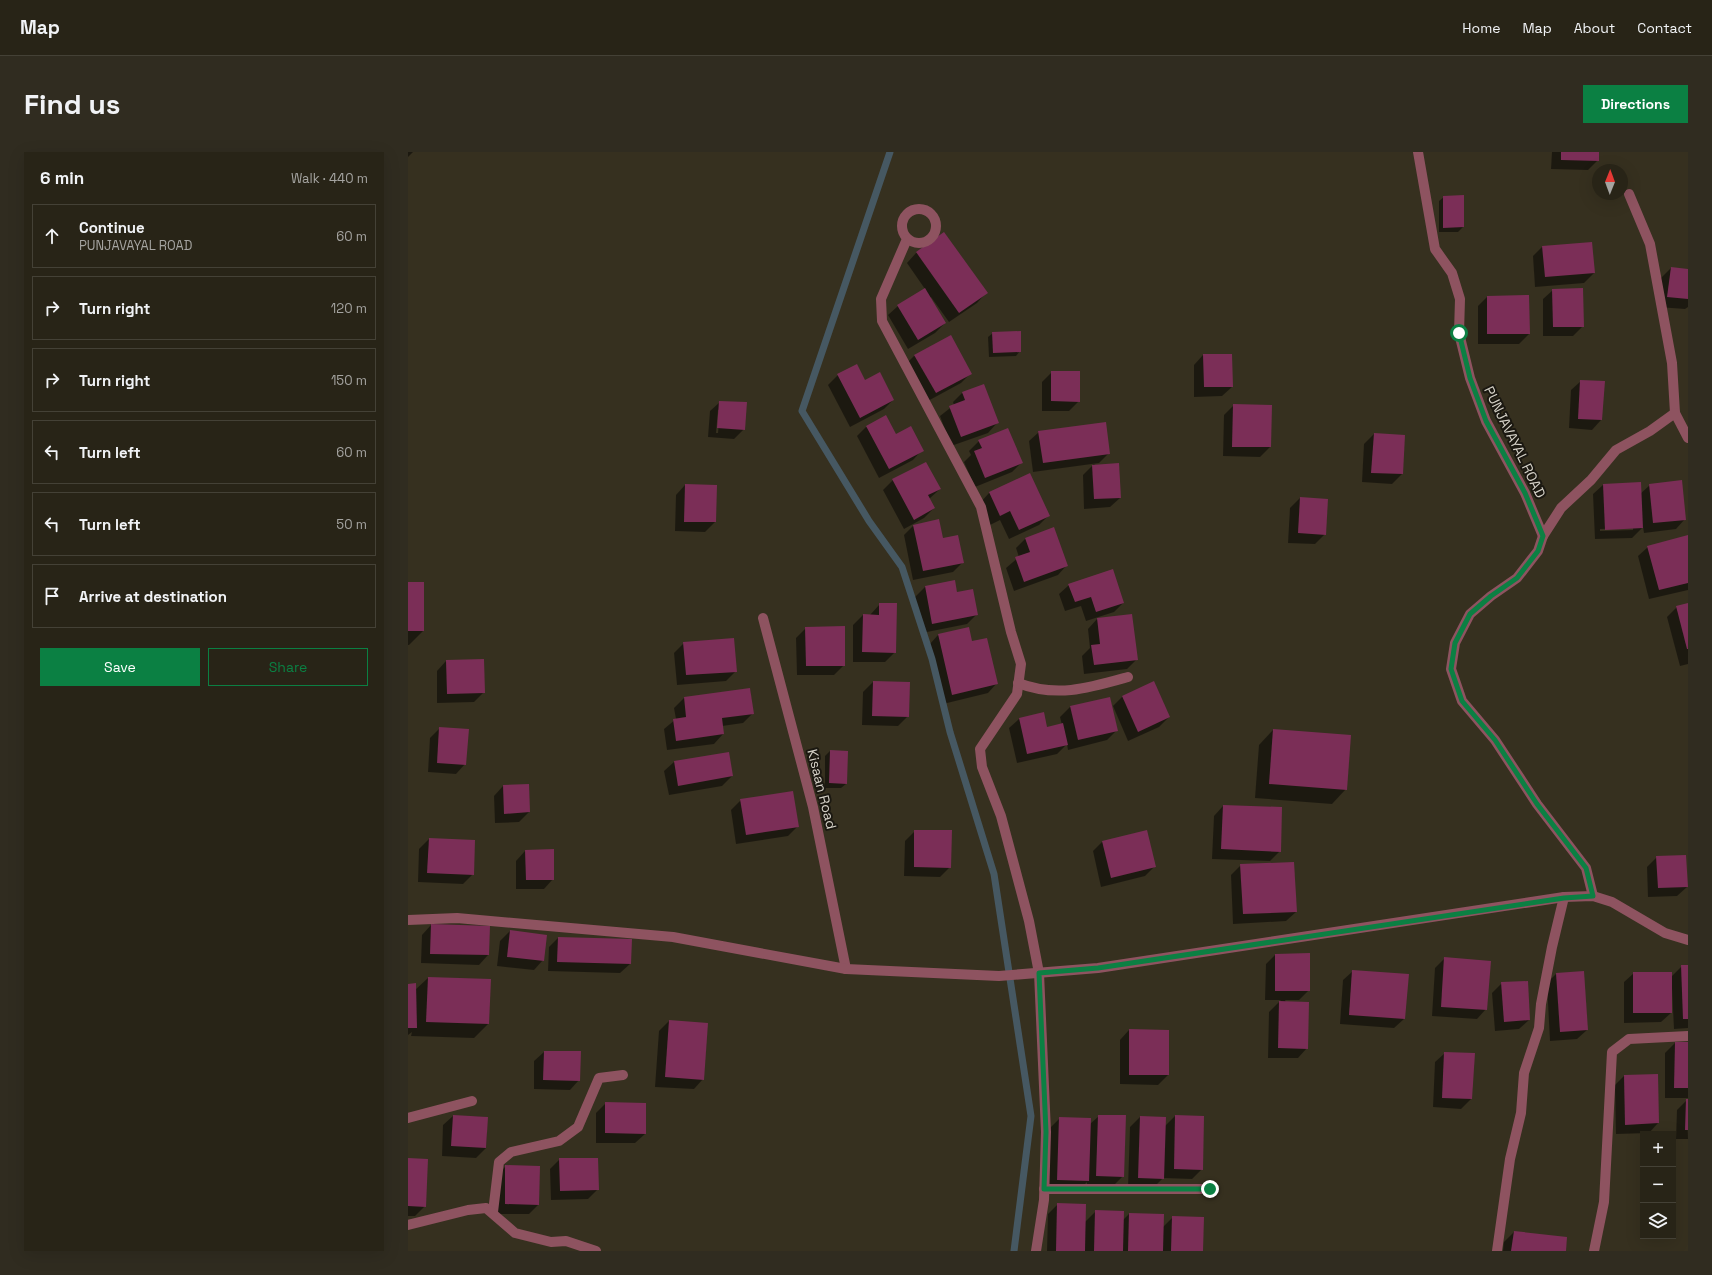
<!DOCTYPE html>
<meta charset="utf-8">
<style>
:root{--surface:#282417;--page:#302c20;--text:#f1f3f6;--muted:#a5a4a1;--line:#444136;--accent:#0b8043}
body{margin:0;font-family:"Space Grotesk",sans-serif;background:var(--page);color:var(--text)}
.controls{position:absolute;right:12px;bottom:12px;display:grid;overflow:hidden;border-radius:0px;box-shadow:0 4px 16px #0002}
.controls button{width:36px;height:36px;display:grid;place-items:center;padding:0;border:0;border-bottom:1px solid var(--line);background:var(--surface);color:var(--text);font:20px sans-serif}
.compass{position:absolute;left:1184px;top:12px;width:36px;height:36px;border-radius:50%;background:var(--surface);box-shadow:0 4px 16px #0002;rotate:1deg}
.stop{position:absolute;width:12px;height:12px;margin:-9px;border:3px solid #0b8043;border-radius:50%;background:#fff}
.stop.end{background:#0b8043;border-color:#fff;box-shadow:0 1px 4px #0008}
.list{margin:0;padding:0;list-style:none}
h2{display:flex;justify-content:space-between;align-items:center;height:52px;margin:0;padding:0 16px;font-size:17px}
h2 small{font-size:13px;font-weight:400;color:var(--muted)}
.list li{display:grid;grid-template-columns:26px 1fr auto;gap:12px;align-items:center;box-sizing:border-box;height:64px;margin:0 8px 8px;padding:0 8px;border:1px solid var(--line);border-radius:0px}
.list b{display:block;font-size:15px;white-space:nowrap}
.list p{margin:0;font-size:13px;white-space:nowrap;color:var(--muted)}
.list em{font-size:13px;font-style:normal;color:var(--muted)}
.actions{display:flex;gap:8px;padding:12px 16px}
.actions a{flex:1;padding:9px 0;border:1px solid var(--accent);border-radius:0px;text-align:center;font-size:14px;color:var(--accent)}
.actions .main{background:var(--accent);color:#fff}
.icon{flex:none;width:22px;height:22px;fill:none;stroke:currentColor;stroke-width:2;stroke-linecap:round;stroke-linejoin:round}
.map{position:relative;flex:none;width:1280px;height:1099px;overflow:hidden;border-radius:0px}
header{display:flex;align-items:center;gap:24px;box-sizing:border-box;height:56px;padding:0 20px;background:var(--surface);border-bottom:1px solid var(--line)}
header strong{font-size:19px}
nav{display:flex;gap:22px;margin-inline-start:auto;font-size:14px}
.intro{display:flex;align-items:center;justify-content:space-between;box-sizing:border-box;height:96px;padding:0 24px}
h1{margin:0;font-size:28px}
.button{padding:10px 18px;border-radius:0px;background:var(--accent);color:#fff;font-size:14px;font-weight:700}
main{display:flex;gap:24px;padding:0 24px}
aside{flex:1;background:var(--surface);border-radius:0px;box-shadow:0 4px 16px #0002}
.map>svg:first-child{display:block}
.shadow{fill:#0007;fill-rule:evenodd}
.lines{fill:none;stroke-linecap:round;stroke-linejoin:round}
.stream{stroke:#465862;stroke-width:7}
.building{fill:#7b2e57}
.street{stroke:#8e5360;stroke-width:10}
.route{stroke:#0b8043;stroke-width:5}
.labels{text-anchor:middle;stroke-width:4;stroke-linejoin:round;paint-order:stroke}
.street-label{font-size:14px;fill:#d5d1c7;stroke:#1b1811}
</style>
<header>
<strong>Map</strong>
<nav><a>Home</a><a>Map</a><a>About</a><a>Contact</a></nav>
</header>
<div class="intro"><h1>Find us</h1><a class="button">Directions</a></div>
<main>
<aside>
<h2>6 min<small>Walk · 440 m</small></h2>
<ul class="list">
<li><svg class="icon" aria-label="ahead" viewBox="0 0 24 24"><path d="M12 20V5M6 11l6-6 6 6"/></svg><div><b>Continue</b><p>PUNJAVAYAL ROAD</p></div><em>60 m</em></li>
<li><svg class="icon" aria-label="right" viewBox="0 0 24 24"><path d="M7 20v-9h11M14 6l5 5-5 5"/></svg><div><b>Turn right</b></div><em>120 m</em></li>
<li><svg class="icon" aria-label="right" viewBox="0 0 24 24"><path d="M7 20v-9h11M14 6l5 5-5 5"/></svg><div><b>Turn right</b></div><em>150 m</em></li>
<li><svg class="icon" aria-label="left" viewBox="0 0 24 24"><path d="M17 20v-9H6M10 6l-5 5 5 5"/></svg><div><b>Turn left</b></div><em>60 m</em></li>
<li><svg class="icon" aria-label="left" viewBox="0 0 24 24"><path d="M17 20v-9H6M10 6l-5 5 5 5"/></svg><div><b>Turn left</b></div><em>50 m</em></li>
<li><svg class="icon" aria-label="arrive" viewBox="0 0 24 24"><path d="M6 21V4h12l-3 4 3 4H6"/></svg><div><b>Arrive at destination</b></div></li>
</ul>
<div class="actions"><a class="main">Save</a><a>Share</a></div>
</aside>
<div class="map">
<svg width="1280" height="1099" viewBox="0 0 1280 1099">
<rect width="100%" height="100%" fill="#36301f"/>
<g class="shadow">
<polygon points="0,0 5,0 0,5"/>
<polygon points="1144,0 1190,0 1190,8 1180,18 1143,17"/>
<polygon points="1055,44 1055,75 1050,80 1031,80 1031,49 1036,45"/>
<polygon points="536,82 578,141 569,151 541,170 523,145 522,146 537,171 527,181 500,197 480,163 490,154 517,137 499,111 508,101"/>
<polygon points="1134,95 1186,121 1176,131 1127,135 1125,104"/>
<polygon points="1263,116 1280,118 1280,155 1277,157 1250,155 1253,126"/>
<polygon points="1145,138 1175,174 1165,184 1135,184 1135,147"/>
<polygon points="1079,145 1121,182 1111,192 1070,192 1070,154"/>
<polygon points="585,181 612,199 608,204 581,205 580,185"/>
<polygon points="507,203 563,221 553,231 518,250 497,213"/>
<polygon points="795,203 824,235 814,244 786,245 786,213"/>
<polygon points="644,220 671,249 661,259 634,259 634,230"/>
<polygon points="430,223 457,229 485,248 476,257 442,275 420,233"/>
<polygon points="1173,229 1196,230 1193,268 1184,278 1161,276 1163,238"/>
<polygon points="554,241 589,271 580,281 543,294 532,264 546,253 545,250"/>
<path d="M312,250l24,27 -10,10 -26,-2 2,-26zM310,258h2l-2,23h-2z"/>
<polygon points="826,253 862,295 852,305 815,304 816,263"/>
<polygon points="458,275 488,283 514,298 505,308 471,326 449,284"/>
<polygon points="631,280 701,301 691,311 625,320 621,289"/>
<polygon points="966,282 995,284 994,322 984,332 954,330 956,292"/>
<polygon points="571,289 614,310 604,320 567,335 556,310 563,303 561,299"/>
<polygon points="686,312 712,346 702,355 676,357 675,323"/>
<polygon points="485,328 532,337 521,347 526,356 516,366 496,377 475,338"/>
<path d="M1232,331v11l10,-9 35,34 -9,10 -32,4 -1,-6 -11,11 -37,1 -2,-45 10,-9zM1225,376v2l-33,1v-2z"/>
<polygon points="277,333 308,334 307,370 297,380 267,379 268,343"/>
<polygon points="581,341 641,363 631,373 601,387 592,368 582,373 572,351"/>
<polygon points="892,346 917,382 907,392 880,391 882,356"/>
<polygon points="505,374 555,410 545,420 505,428 496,383"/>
<polygon points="1280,384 1280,438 1241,447 1230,404 1240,395"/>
<polygon points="618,386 659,413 650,423 606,439 598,416 611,405 608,396"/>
<polygon points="546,429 549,441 569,462 559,472 514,481 507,445 517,435"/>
<polygon points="0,431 15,479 1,493 0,493"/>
<polygon points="661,433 715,451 706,460 678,469 673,454 657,459 651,442"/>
<polygon points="472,452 487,500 477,510 445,510 445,473 455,463 462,463"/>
<polygon points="1280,452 1280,512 1272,514 1259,465 1269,455"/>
<polygon points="689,467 729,507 719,517 676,522 674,504 682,496 680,477"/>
<polygon points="398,476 436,513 426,523 389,523 388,486"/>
<polygon points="530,483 589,531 580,541 535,552 521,493"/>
<polygon points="276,491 328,519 318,529 269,533 266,501"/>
<polygon points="38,509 76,540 66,550 29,551 29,519"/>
<polygon points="465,530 500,564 490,574 454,573 455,540"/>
<polygon points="342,537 345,561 335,571 314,574 315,582 306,592 259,598 256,577 268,567 266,556 276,546"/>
<polygon points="715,544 761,565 751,575 720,589 705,554"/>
<polygon points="701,546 709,578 699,588 660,598 659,592 649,602 609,611 601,576 611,567 639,576 654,573 652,565 662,555"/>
<polygon points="32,576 57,612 48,622 20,620 22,586"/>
<polygon points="865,578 938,637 924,652 847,646 851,593"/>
<polygon points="422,599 438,632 433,636 417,636 417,604"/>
<polygon points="266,610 324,624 314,634 261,643 256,619"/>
<polygon points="120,633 121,660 111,670 87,671 86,644 95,634"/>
<polygon points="333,648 390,674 380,684 328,692 323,658"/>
<polygon points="815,654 872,699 862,709 804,707 806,664"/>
<polygon points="507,679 542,715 532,725 496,724 497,689"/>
<polygon points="21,687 65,722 55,732 10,730 11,697"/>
<polygon points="694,690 747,714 737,724 693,735 685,699"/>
<polygon points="117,699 145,727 136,737 108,737 108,709"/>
<polygon points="1249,705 1279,735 1269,744 1240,745 1239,715"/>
<polygon points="833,713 888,760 878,769 825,772 823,723"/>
<polygon points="23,773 80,803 71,813 13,811 14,783"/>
<polygon points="102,779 135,808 126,818 89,814 92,789"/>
<polygon points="150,786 222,812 212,821 140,819 141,795"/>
<polygon points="867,803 901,838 891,848 877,848 899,896 890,906 860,906 861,860 873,848 857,848 858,812"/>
<polygon points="1037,806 1078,857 1069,867 1024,864 1027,816"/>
<polygon points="1274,814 1280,814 1280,876 1266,877 1264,836 1263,836 1263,861 1253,870 1216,871 1216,830 1226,821 1263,825"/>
<polygon points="945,819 996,867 986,876 932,872 935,828"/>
<polygon points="1148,822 1179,878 1169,887 1142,889 1139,831"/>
<polygon points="20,826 80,872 66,886 3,884 4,880 0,883 0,833 7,838"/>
<polygon points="1094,831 1121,868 1111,877 1087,879 1084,841"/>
<polygon points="261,869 295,927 286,937 247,935 251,879"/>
<polygon points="721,878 760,923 750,933 712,932 712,888"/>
<polygon points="1267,891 1280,891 1280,946 1257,946 1257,901"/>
<polygon points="136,900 171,928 162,938 126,937 126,909"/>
<polygon points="1037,901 1066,902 1063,947 1053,957 1025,955 1027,910"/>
<polygon points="1249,923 1250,971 1241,981 1208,982 1207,933 1216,924"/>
<polygon points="1279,948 1280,987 1268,987 1269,958"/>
<polygon points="198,951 237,982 227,991 188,991 188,961"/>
<polygon points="45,964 79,965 78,996 68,1006 34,1004 35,973"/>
<polygon points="691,964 715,1024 705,1034 679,1033 679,1030 671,1038 640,1038 642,976 652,966 682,972"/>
<polygon points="767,964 794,1017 784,1027 755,1026 745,1036 720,1036 722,975 732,965 757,966 756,975"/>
<polygon points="0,1007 17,1054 7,1064 0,1064"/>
<polygon points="152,1007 190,1037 180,1047 143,1048 142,1017"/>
<polygon points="98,1014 130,1053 121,1062 88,1062 88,1024"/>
<polygon points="650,1052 677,1070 688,1059 715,1068 721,1062 754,1076 765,1065 794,1099 639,1099 640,1062"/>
<polygon points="1106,1080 1157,1099 1095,1099 1096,1090"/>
</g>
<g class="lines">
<polyline class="stream" points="482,0 394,259 461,369 494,415 524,507 542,580 586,722 623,964 606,1099"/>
</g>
<g class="building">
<polygon points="1153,0 1191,0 1191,9 1153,8"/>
<polygon points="1056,43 1056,75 1035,76 1035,44"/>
<polygon points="536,80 580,141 551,161 508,100"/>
<polygon points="1184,90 1187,121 1137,125 1134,94"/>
<polygon points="1263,115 1280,117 1280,147 1259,145"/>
<polygon points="517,136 538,171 510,188 489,153"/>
<polygon points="1175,136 1176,175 1145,175 1144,137"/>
<polygon points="1121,143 1122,182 1079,182 1079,144"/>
<polygon points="613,179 613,200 585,201 584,180"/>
<polygon points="543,183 564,222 528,241 506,203"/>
<polygon points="795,202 824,202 825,235 796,235"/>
<polygon points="449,212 457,228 472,220 486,248 452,266 429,222"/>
<polygon points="643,219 672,219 672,250 643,249"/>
<polygon points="1172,228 1197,229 1194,268 1170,267"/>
<polygon points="576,232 591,271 553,285 541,254 557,248 554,240"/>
<polygon points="311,249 339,250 337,278 309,276"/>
<polygon points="825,252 864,253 863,295 824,295"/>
<polygon points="478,263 488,282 503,274 516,299 481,317 458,274"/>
<polygon points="698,270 702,302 635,311 630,279"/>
<polygon points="600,276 615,311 577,326 566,299 574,296 570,288"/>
<polygon points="966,281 997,283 995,322 963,321"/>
<polygon points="518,310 533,337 520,343 527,356 506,368 484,327"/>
<polygon points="711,311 713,346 686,347 684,313"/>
<polygon points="622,321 642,364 611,378 602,359 592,364 581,340"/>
<polygon points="1274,328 1278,368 1245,371 1241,332"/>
<polygon points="1233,330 1235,376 1197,378 1195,332"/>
<polygon points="277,332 309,333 308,370 276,370"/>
<polygon points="892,345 920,347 918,383 890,381"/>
<polygon points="531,367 535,386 550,383 556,411 515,419 505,373"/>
<polygon points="646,375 660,414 616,430 607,405 622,400 617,386"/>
<polygon points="1280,383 1280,431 1251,438 1239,394"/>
<polygon points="705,417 716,451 688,460 683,445 667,450 660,432"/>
<polygon points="547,428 549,440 565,437 570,463 524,472 517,434"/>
<rect x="0" y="430" width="16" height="49"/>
<polygon points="471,451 489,451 488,501 454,500 455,462 471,463"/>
<polygon points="1280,451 1280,497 1279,497 1268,454"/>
<polygon points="724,462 730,508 686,513 683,493 692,492 689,466"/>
<polygon points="437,474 437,514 398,514 397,475"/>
<polygon points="561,475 564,489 579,486 590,532 544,543 530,482"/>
<polygon points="326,486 329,520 278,523 275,490"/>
<polygon points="76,507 77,541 39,542 38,508"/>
<polygon points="465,529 502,530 501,565 464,564"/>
<polygon points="746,529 762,565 730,580 714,544"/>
<polygon points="342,536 346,562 314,566 316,582 268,589 265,567 278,565 276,545"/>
<polygon points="702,545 710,579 670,588 662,554"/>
<polygon points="636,560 639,575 655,571 660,593 619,602 611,566"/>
<polygon points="31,575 61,577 58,613 29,611"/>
<polygon points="865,577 943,583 939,638 861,632"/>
<polygon points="422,598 440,599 439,632 421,631"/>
<polygon points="321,600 325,624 270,634 266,609"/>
<polygon points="121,632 122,660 96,662 95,633"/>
<polygon points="385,639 391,675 338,683 332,647"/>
<polygon points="815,653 874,655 873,700 813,697"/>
<polygon points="506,678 544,678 543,716 506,715"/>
<polygon points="739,678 748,715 703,726 694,689"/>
<polygon points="21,686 67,688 66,723 19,721"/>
<polygon points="146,697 146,728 118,728 117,698"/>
<polygon points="1278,703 1280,735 1250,736 1248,704"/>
<polygon points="886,710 889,760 835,762 832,712"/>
<polygon points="23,772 82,774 81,803 22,802"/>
<polygon points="102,778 139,783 136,809 99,805"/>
<polygon points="150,785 224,787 223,812 149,810"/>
<polygon points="902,801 902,839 867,839 867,802"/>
<polygon points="1036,805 1083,809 1079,858 1033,855"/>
<polygon points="1273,813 1280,813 1280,867 1275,867"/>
<polygon points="944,818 1001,822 997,867 941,863"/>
<polygon points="1176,819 1180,878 1152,880 1148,821"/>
<rect x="1225" y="820" width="39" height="41"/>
<polygon points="20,825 83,827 81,872 18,870"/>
<polygon points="1120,829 1122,868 1096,870 1093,830"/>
<polygon points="8,831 9,876 0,876 0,832"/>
<polygon points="871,849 901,850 900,897 870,896"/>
<polygon points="261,868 300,871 296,928 257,925"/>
<polygon points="721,877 761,878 761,923 721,923"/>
<polygon points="1267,890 1280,890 1280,936 1266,936"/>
<polygon points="136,899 173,899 172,929 135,928"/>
<polygon points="1036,900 1067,901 1064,947 1034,946"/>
<polygon points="1250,922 1251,971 1217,973 1216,923"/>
<polygon points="1278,947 1280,947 1280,978 1277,978"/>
<polygon points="197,950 238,951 238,982 197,981"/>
<polygon points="45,963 80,965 78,996 43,994"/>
<polygon points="690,963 718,963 716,1025 688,1024"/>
<polygon points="767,963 796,964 795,1018 766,1017"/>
<polygon points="732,964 758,965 756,1027 730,1026"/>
<polygon points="651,965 683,966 681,1029 649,1028"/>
<polygon points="0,1006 20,1007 18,1055 0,1054"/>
<polygon points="151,1006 190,1006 191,1038 152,1039"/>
<polygon points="97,1013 132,1014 131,1053 97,1052"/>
<polygon points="649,1051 678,1052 677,1099 648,1099"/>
<polygon points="687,1058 716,1059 715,1099 686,1099"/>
<polygon points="721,1061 756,1062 755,1099 720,1099"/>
<polygon points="764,1064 796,1065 795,1099 763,1099"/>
<polygon points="1106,1079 1159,1085 1158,1099 1103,1099"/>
</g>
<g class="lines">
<g class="street">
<polyline points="1010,0 1027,97 1044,121 1052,147 1051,181 1062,226 1078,269 1117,341 1135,384"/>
<polyline points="1221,42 1242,92 1264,211 1267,261"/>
<circle cx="511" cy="74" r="17"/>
<polyline points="499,87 473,147 474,169 573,355 603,480 613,512 609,542 572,597 574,615 593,664 621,769 631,821 638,980 636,1048 628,1099"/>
<polyline points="355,466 405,655 438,817"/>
<path d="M610,531c39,15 71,5 110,-6"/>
<polyline points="1185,744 1178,716 1129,652 1087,588 1054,549 1043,517 1047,491 1062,462 1083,444 1109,426 1130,399 1135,384 1153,356 1183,328 1208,298 1242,279 1267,261 1280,286"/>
<polyline points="0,768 49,766 265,785 438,817 591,824 690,816 1156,745 1185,744 1204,750 1257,781 1280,788"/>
<polyline points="0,966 64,949"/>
<polyline points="636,1037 802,1037"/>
<polyline points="85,1060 91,1010 103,1000 151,989 170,975 191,926 215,923"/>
<polyline points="0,1073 60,1058 78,1056 107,1081 143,1090 158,1089 188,1099"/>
<polyline points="1089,1099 1102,1007 1113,961 1116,921 1131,876 1133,852 1144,795 1156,745"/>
<polyline points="1186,1099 1196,1050 1204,900 1221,887 1280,884"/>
</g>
</g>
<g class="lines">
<polyline class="route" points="802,1037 636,1037 638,980 631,821 690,816 1156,746 1185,744 1178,716 1129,652 1087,588 1054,549 1043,517 1047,491 1062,462 1083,444 1109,426 1130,399 1135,384 1117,341 1078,269 1062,226 1051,181"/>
</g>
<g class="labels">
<g class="street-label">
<text transform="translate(1107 290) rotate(64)" y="5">PUNJAVAYAL ROAD</text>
<text transform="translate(414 637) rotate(76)" y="5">Kisaan Road</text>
</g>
</g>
</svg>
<div class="controls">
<button>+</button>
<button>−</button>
<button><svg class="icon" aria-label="layers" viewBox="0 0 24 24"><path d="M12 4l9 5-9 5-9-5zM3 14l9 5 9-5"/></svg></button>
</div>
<svg class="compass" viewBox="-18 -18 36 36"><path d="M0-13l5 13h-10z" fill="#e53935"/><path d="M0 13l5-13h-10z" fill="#a5a4a1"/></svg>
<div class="stop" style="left:1051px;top:181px"></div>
<div class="stop end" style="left:802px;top:1037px"></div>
</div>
</main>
